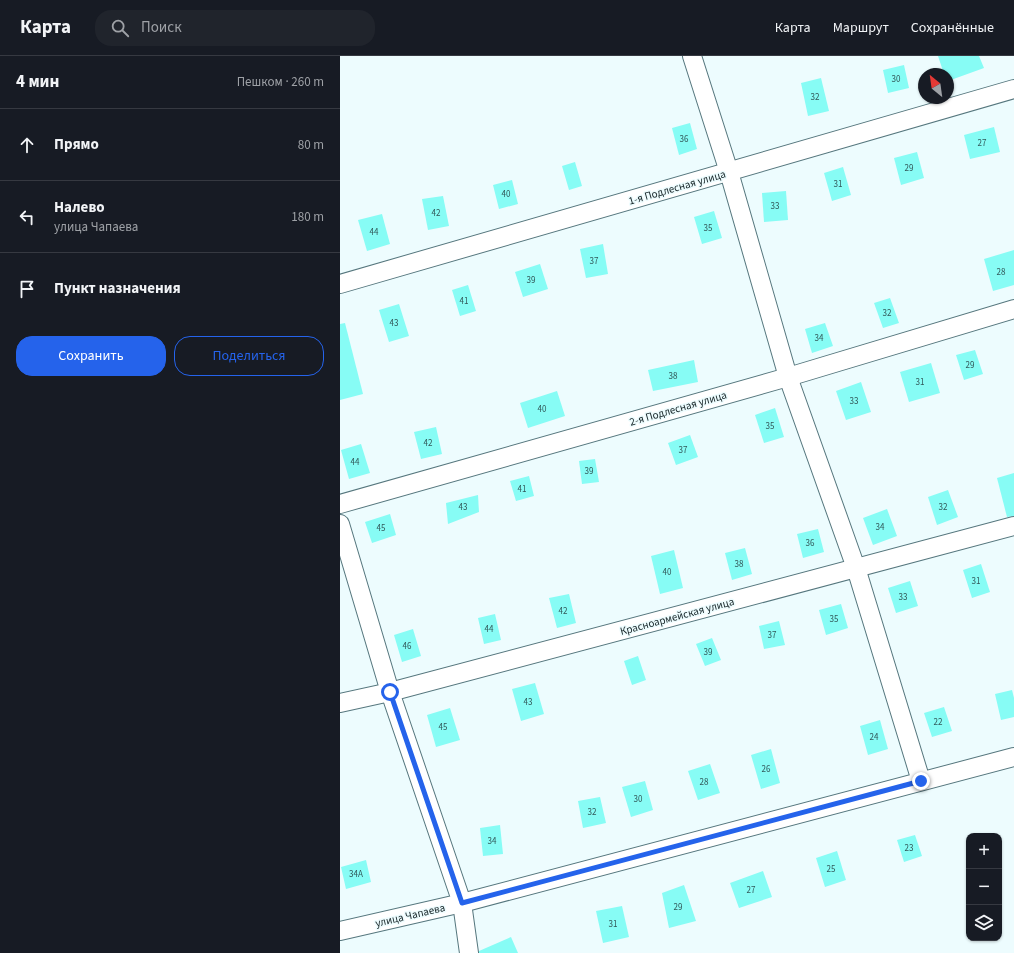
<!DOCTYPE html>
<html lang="ru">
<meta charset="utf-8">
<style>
:root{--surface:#171b24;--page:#20242c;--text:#f1f3f6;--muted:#9ea1a6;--line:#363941;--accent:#2563eb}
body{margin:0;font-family:"Source Sans 3",sans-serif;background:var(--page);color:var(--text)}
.controls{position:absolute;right:12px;bottom:12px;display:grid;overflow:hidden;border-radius:8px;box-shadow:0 1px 3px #0004}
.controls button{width:36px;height:36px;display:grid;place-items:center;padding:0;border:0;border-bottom:1px solid var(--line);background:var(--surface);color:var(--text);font:20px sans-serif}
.compass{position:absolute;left:578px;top:12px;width:36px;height:36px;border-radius:50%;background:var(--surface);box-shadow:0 1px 3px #0004;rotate:331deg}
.stop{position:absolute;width:12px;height:12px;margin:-9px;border:3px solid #2563eb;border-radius:50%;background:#fff}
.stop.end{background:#2563eb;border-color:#fff;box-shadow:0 1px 4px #0008}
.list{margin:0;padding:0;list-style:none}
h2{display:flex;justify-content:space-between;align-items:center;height:52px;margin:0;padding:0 16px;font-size:17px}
h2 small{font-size:13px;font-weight:400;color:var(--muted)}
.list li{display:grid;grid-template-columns:26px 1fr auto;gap:12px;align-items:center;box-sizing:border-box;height:72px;padding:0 16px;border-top:1px solid var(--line)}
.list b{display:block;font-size:15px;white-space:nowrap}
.list p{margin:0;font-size:13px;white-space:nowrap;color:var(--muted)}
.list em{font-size:13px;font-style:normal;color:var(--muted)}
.actions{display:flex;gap:8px;padding:12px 16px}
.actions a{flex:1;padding:9px 0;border:1px solid var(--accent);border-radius:16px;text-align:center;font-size:14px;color:var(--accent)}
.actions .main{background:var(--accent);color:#fff}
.icon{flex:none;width:22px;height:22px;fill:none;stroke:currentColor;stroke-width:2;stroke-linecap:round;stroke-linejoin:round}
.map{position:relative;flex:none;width:674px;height:897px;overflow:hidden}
header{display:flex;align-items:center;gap:24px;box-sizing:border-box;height:56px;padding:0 20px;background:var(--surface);border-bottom:1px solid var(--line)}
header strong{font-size:19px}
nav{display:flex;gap:22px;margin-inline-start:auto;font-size:14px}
.search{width:280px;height:36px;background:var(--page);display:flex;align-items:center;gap:10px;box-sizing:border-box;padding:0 14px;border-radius:16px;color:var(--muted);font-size:15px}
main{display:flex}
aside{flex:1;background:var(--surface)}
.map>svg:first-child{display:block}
.building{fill:#87fcf5}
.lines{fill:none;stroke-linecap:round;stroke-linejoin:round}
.minor-casing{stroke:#56777e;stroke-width:20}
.minor{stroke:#fff;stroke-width:18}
.route{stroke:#2563eb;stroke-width:5}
.labels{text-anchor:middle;stroke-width:3;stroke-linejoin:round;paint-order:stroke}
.number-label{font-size:9px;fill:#32595a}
.street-label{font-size:11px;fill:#152326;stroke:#edfcfe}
</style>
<header>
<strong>Карта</strong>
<div class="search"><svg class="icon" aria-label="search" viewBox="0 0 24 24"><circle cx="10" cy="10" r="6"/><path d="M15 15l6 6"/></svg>Поиск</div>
<nav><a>Карта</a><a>Маршрут</a><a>Сохранённые</a></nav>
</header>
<main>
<aside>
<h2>4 мин<small>Пешком · 260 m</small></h2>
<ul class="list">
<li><svg class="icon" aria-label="ahead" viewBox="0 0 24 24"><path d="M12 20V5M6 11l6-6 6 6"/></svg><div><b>Прямо</b></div><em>80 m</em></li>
<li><svg class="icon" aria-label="left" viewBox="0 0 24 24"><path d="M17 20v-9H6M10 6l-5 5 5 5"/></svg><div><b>Налево</b><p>улица Чапаева</p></div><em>180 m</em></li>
<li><svg class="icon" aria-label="arrive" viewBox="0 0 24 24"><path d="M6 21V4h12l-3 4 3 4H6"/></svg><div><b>Пункт назначения</b></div></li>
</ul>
<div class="actions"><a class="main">Сохранить</a><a>Поделиться</a></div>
</aside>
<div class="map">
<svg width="674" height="897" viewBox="0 0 674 897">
<rect width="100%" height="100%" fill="#edfcfe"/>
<g class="building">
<polygon points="598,0 639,0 644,12 608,25 608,18 604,18"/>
<polygon points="564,9 569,32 548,37 543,14"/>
<polygon points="481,22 489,55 468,60 461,27"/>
<polygon points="350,67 357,93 339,99 332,72"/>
<polygon points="654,71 660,96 630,103 624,79"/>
<polygon points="577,96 584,122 561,129 554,102"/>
<polygon points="235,106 242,130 229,134 222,110"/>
<polygon points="503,111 511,139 492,145 484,117"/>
<polygon points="172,124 178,148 159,153 153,129"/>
<polygon points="446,135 448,164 424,166 422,137"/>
<polygon points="103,140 109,170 88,174 82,143"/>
<polygon points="374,155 382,182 362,188 354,161"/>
<polygon points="42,158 50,188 27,195 18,164"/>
<polygon points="263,188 268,218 246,222 240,193"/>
<polygon points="674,194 674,229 653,235 644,203"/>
<polygon points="200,208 208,233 183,241 175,216"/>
<polygon points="128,229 136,255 120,260 112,234"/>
<polygon points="550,242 559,267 543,272 534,247"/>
<polygon points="59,248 69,280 49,286 39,254"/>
<polygon points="5,267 23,338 0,344 0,268"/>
<polygon points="485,267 493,290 472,297 465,273"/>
<polygon points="635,294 643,318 624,324 616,299"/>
<polygon points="354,304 358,326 313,335 308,314"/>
<polygon points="591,307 600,337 569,346 560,316"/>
<polygon points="521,326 531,356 506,364 496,335"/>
<polygon points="217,335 225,360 188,372 180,347"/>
<polygon points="435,352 444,381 424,387 415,359"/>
<polygon points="96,371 102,398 81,403 74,376"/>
<polygon points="350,379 358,401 336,409 328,387"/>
<polygon points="21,388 30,417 9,423 1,394"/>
<polygon points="255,403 259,426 242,428 239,405"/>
<polygon points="674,417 674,460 667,461 657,422"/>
<polygon points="189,420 194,440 176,445 170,425"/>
<polygon points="608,434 618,461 597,469 588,441"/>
<polygon points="138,439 139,456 108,468 106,447"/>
<polygon points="547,453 557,480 533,489 523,462"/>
<polygon points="50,458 56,479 32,487 25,466"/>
<polygon points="478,473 484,496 463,502 457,478"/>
<polygon points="405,492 412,518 392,524 385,497"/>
<polygon points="334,494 343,532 320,538 311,500"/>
<polygon points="641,508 650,536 632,542 623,514"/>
<polygon points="570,525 578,550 556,557 548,532"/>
<polygon points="229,538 236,567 217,572 209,542"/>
<polygon points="501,548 508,572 486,579 479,554"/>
<polygon points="155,558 161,584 144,588 138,562"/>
<polygon points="439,565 445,589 424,593 419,570"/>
<polygon points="73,573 81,600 62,606 54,579"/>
<polygon points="372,582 381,604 365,610 356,588"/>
<polygon points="298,600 306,624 292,629 284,605"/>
<polygon points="195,627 204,658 181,665 172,633"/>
<polygon points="672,634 674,642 674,661 661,664 655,638"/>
<polygon points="604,651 612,675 592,681 584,657"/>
<polygon points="110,652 120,684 96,691 87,659"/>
<polygon points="540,664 548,693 528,699 520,670"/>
<polygon points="431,693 440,727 421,733 411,699"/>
<polygon points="370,708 380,737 358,744 348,715"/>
<polygon points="305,725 313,754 291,761 282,731"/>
<polygon points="260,741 266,767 243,772 238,745"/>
<polygon points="160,769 163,798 143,800 140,772"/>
<polygon points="575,779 582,800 564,806 557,784"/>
<polygon points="497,795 506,824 485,831 476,802"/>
<polygon points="26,804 31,826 6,833 1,811"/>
<polygon points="423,815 432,841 399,852 390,827"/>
<polygon points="344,829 356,865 329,872 322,837"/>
<polygon points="282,850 289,881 263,887 256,855"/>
<polygon points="171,881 178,897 139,897 139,895"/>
</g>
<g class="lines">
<defs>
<g id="minor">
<polyline points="352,0 389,116 448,321 516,512 581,725"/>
<polyline points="0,228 674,33"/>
<polyline points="0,448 448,321 674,253"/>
<polyline points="0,468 50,636 122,847 129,897"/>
<polyline points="0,647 50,636 674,470"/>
<polyline points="0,875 122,847 674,701"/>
</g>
</defs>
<use href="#minor" class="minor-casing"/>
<use href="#minor" class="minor"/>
</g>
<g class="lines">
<polyline class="route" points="50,636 122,847 581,725"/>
</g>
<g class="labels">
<g class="number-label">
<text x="556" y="26">30</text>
<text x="475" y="44">32</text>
<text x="344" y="86">36</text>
<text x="642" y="90">27</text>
<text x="569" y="115">29</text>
<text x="498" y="131">31</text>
<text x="166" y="141">40</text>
<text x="435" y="153">33</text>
<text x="96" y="160">42</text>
<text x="368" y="175">35</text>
<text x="34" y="179">44</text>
<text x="254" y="208">37</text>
<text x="661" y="219">28</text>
<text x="191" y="227">39</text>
<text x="124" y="248">41</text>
<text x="547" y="260">32</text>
<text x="54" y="270">43</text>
<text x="479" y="285">34</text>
<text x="630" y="312">29</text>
<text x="333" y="323">38</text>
<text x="580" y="329">31</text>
<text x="514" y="348">33</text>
<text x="202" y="356">40</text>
<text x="430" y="373">35</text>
<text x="88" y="390">42</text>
<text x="343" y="397">37</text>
<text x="15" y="409">44</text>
<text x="249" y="418">39</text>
<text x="182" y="436">41</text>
<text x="123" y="454">43</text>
<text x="603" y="454">32</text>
<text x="540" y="474">34</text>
<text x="41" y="475">45</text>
<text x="470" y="490">36</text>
<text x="399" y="511">38</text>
<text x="327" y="519">40</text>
<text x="636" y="528">31</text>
<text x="563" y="544">33</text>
<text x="223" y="558">42</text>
<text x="494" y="566">35</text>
<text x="149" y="576">44</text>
<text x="432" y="582">37</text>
<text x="67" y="593">46</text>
<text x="368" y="599">39</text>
<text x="188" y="649">43</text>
<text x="598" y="669">22</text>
<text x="103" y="674">45</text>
<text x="534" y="684">24</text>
<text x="426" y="716">26</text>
<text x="364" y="729">28</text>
<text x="298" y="746">30</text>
<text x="252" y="759">32</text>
<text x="152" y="788">34</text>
<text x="569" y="795">23</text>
<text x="491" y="816">25</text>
<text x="16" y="821">34А</text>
<text x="411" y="837">27</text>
<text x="338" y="854">29</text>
<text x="273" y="871">31</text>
</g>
<g class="street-label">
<text transform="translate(337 131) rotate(-16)" y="4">1-я Подлесная улица</text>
<text transform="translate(338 352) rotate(-16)" y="4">2-я Подлесная улица</text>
<text transform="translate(337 560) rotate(-15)" y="4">Красноармейская улица</text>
<text transform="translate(70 859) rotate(-13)" y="4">улица Чапаева</text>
</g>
</g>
</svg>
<div class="controls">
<button>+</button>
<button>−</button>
<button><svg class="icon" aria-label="layers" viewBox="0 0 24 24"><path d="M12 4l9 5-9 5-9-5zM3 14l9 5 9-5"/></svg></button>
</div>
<svg class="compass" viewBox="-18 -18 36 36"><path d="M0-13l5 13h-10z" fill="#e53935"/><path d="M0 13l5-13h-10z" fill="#9ea1a6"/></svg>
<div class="stop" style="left:50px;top:636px"></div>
<div class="stop end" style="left:581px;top:725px"></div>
</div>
</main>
